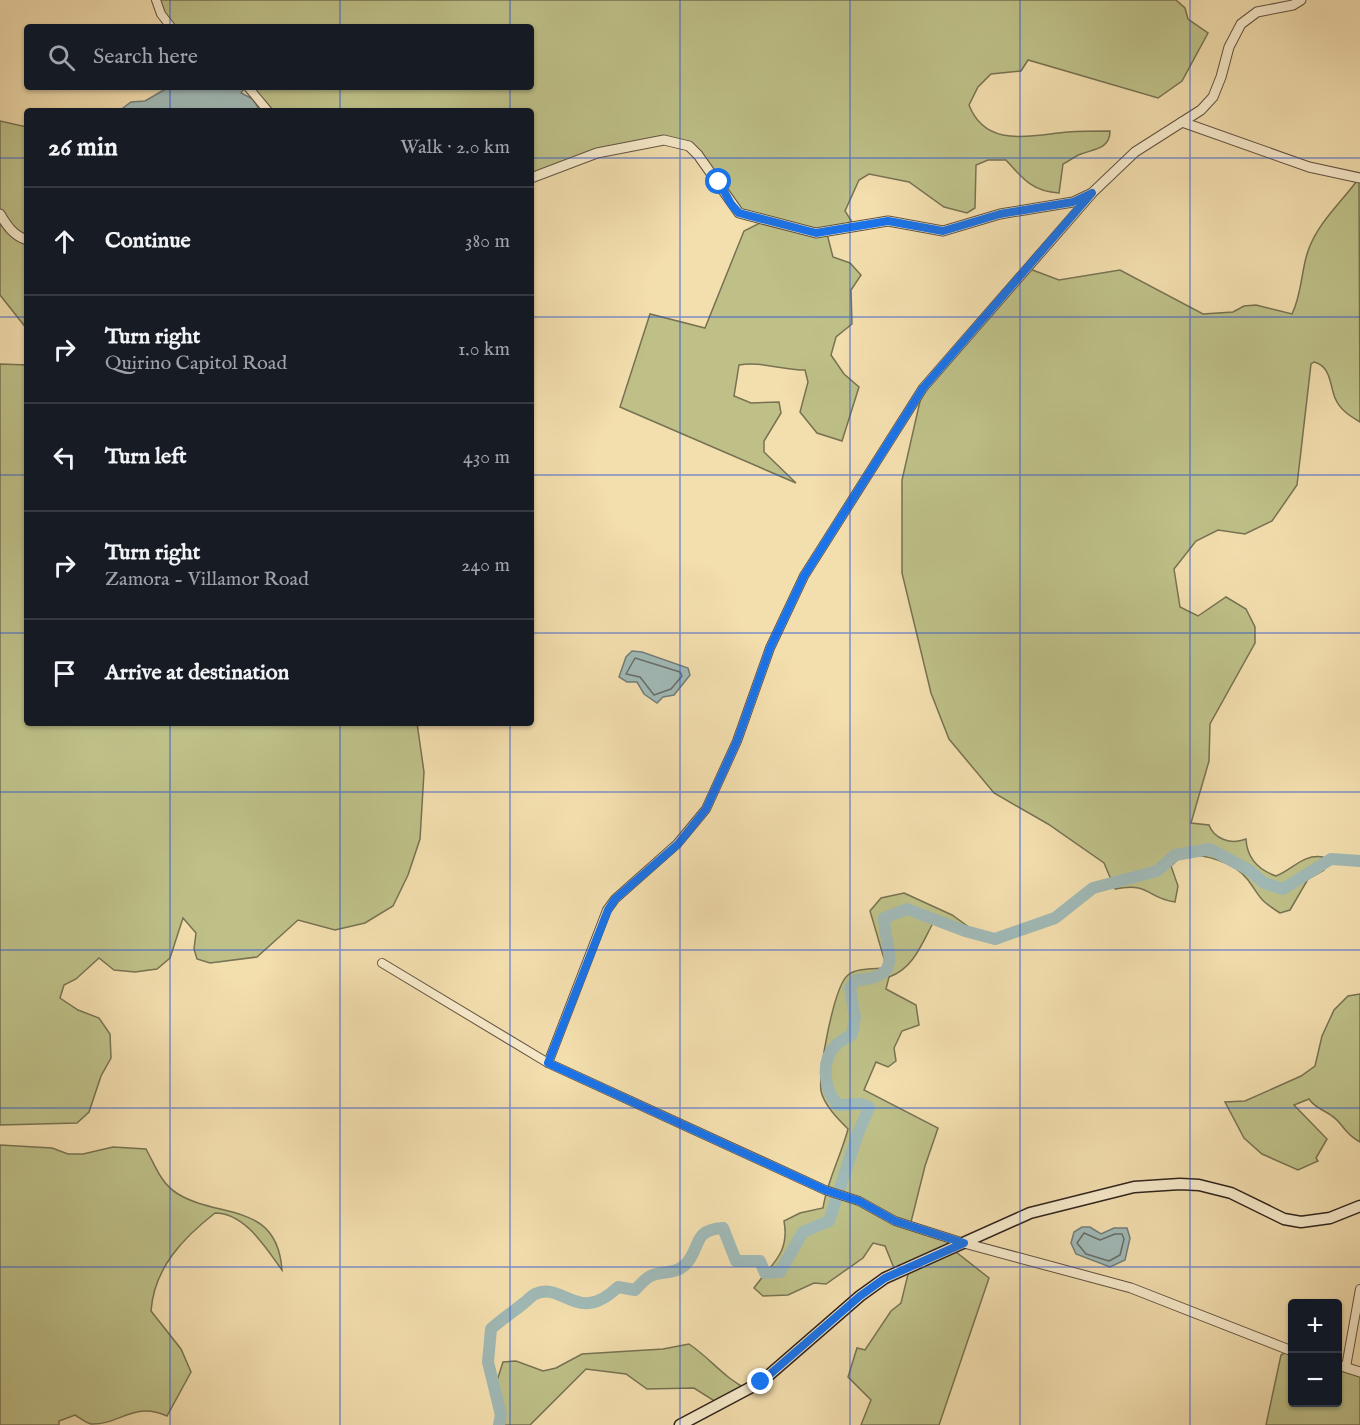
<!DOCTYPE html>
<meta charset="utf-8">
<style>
:root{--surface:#171b24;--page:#20242c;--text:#f1f3f6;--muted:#9ea1a6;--line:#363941}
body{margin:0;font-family:"IM FELL English",serif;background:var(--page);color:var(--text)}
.controls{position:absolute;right:18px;bottom:18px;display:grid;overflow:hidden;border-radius:6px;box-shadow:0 2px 4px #0004}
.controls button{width:54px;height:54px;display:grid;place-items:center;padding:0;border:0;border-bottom:2px solid var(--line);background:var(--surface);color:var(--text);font:30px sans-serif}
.stop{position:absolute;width:18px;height:18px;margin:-14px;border:4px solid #1a73e8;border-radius:50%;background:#fff}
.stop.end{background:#1a73e8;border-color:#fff;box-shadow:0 2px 6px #0008}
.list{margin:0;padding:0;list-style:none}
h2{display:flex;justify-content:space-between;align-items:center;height:78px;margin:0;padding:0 24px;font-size:26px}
h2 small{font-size:20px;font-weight:400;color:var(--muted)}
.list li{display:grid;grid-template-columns:39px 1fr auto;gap:18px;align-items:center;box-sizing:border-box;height:108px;padding:0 24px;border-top:2px solid var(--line)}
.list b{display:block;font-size:22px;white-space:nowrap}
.list p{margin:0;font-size:20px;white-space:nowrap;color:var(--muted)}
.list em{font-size:20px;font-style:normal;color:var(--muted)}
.icon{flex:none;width:33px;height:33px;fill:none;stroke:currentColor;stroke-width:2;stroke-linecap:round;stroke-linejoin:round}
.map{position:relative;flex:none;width:1360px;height:1425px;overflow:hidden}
.search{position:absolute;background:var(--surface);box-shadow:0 2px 4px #0004;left:24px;top:24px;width:510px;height:66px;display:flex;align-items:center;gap:15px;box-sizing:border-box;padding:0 21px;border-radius:6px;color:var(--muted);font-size:22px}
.panel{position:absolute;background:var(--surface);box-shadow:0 2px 4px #0004;left:24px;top:108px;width:510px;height:618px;border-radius:6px}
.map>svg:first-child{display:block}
.green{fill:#bec088;stroke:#777252;stroke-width:1.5}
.water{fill:#a0b9b6;stroke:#737d79;stroke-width:1.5}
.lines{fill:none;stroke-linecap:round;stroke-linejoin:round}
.shore{stroke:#686e6a;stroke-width:1.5}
.river{stroke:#a0b9b6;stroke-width:12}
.minor-casing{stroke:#615241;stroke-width:10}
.tertiary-casing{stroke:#615241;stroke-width:11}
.secondary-casing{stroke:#30241d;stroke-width:13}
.minor{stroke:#f7eaca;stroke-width:8}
.tertiary{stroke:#f7eaca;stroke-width:9}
.secondary{stroke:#f7eaca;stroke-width:10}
.route{stroke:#1a73e8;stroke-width:8}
.grid{fill:none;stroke:#1d4ed8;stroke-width:1.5;stroke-opacity:0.55}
</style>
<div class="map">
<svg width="1360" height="1425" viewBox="0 0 1360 1425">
<rect width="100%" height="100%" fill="#f3deae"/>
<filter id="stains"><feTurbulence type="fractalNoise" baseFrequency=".00333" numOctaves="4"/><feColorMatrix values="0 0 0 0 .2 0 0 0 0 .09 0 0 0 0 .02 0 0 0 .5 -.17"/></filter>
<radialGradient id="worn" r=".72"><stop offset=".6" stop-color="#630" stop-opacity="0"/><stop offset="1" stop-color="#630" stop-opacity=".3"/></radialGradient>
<g class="green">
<path d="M156,0h1020l9,8 3,11 20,14 -26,48 -24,17 -130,-38 -7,11 -30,3 -13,13 -9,18c17,44 62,30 99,27 14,-1 28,-1 42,-1 0,18 -16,18 -29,23 -6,2 -12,7 -18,10l-4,29c-26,-1 -36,-14 -53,-33h-18l-12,5 -1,43 -8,5 -23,-6 -35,-25 -40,-8 -10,6 -14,31 9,14 -27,9 6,23 17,6 11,12 -10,15 1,34 -16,13 -5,18 13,19 15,13 -17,54 -25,-8 -17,-21 8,-30 -3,-12c-23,0 -45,-9 -66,-5l-5,31 17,7 28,-1 2,11 -17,28v11l32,31 -176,-76 30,-93 55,14 39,-97 20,-10 -25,-8 -41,-58 -22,-12 -56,6 -89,29v-67h-263l-20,-24h283v-60h-360z"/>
<polygon points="0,121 27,127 27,329 0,295"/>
<path d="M1359,178l1,244c-10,-6 -20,-12 -25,-24 -5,-12 -4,-32 -21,-36l-3,2 -14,121 -25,36 -27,13 -27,-4 -22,11 -22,28 6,38 18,9 28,-19 20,12 9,18v16l-45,81 -1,37 -18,62 18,2c5,14 22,20 37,14 1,19 13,31 30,37 18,-7 26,-22 47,-19l1,13 -16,9 -18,31 -10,3c-22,-14 -18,-14 -32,-33 -14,-19 -43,-25 -64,-26l-13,12 7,20 -3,16c-29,-4 -24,-20 -60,-13l-11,-26 -56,-39 -54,-31 -45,-54 -18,-46 -29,-120v-93l21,-92 104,-120 32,12 61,-10 83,44 30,-2 11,-6 12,-1 36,9c10,-20 9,-43 16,-63 10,-29 34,-49 51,-73z"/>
<polygon points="0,364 27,365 27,723 417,723 424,772 420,839 408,875 393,906 365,923 335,930 298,920 257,957 210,963 197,959 194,949 196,933 183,918 170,958 157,969 135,972 114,970 99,958 76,979 64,985 60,998 78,1010 99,1018 110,1034 111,1058 101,1076 89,1112 77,1123 0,1125"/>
<path d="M904,893l48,22 21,15 -20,-7 -19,-2c-12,22 -20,47 -45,56l-3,12 30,16 3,20 -17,6 -8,17 2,13 -8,6 -12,-5 -12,28 74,38 -13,38 -15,60 54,17 -13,5 38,30 -50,147h-78l10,-25 -23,-23 9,-29 8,2 26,-39 10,-8 9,-37 -14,7 -11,-27 -12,-3 -10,15 -37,26 -12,-1 -26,12 -25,1 -9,-8c17,-24 36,-34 30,-67l16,-8 23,-5c4,-27 18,-52 25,-79 -10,-10 -24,-24 -27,-38 -3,-19 13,-105 27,-116 9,-7 25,-6 36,-7l1,-6 -15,-51 11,-13z"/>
<path d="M1360,994v148c-17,-9 -17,-19 -28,-26 -9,-7 -16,-7 -23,-17l-15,6 33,34 -11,19 2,3 -20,9 -36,-16 -18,-16 -19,-36 20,-1 56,-25 14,-10 7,-30 12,-26 14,-14z"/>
<path d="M0,1145l52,3 16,6h15l30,-7 33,2c9,16 15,35 32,45 41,25 99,7 104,76 -16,-22 -37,-57 -67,-57 -32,25 -61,55 -64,98l30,38 10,23 -24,44c-34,-15 -47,9 -76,8 -5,-1 -11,-6 -16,-9l-16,6v4h-59z"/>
<path d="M689,1344c21,14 35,34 58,45l-28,15 -25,-16 -47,1 -21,-15 -40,-5 -56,56h-33l-4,-32 10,-31 13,-1 27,10 13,-3 26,-14 81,-5z"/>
<polygon points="1290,1350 1292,1351 1292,1402 1338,1402 1338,1365 1360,1372 1360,1425 1266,1425 1281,1355"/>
</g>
<g class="water">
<polygon points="169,87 245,87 241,93 253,99 260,111 119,111 131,102 145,101"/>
<polygon points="632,651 642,652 688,668 690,675 674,695 663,697 657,703 644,694 637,682 627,682 619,677 626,657"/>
<polygon points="1082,1227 1090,1227 1101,1234 1114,1228 1127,1228 1130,1238 1125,1260 1110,1267 1076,1254 1071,1243 1074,1232"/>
</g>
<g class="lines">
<g class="shore">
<polygon points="635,658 680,672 682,676 671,689 654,695 640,677 626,674"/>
<polygon points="1084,1233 1100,1240 1115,1234 1122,1234 1124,1239 1120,1255 1109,1261 1086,1254 1077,1243"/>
</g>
<path class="river" d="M499,1425l2,-10 -13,-53 3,-33c11,-10 22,-17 33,-26 4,-3 7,-7 11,-9 29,-13 42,32 83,-7l17,3c5,-5 11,-13 18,-15 12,-4 22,-1 32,-10 17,-17 6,-35 38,-37l13,33h24l5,12 15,-1 23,-40 26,-11 28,-85 12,-29 -8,-3 -23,1c-14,-15 -18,-44 -2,-60 4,-4 11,-7 16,-11l3,-17 -5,-29 6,-8c49,-3 30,-26 28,-62l23,-9 58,22 30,8 60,-21 38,-30 64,-17 18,-16 35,-6 39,21 15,13 19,6 48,-30 29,2"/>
<defs>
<g id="minor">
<polyline points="156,0 161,14 171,27"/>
<polyline points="248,87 268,111"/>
<polyline points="382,963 548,1063 825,1190 859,1201 895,1221 964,1243"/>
<polyline points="548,1063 607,910 615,899 677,844 706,809 737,741 770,648 804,576 923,388 1092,194"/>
<polyline points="1346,1367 1360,1289"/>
</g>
<g id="tertiary">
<polyline points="1182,122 1309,167 1360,178"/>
<polyline points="531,178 597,153 664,140 689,146 698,155 739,213 816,233 888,221 943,231 1000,214 1073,202 1092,193 1135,152 1201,110 1213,97 1221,77 1229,47 1241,24 1257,12 1293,5 1301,0"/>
<path d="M0,214c7,12 14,22 27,26"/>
<polyline points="964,1243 1131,1288 1292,1351"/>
<polyline points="1338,1365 1360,1372"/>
</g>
<polyline id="secondary" points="680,1425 761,1382 860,1296 885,1278 1030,1213 1134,1187 1180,1184 1199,1185 1231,1193 1284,1219 1301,1222 1330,1218 1360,1206"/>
</defs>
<use href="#minor" class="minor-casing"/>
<use href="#tertiary" class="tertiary-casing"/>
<use href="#secondary" class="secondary-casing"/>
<use href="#minor" class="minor"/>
<use href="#tertiary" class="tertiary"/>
<use href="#secondary" class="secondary"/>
</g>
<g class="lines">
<polyline class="route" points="719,182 731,204 739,213 816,233 888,221 943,231 1000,214 1073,202 1092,193 923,388 804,576 770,648 737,741 706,809 678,844 615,899 608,910 548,1063 825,1190 859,1201 895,1221 964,1243 885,1278 860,1296 761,1382"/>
</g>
<path class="grid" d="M170,0v27M340,0v27M510,0v27M680,0v1425M850,0v1425M1020,0v1425M1190,0v1425M170,87v24M340,87v24M510,87v24M0,158h27M531,158h829M0,317h27M531,317h829M0,475h27M531,475h829M0,633h27M531,633h829M170,723v702M340,723v702M510,723v702M0,792h1360M0,950h1360M0,1108h1360M0,1267h1360"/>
<rect width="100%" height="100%" filter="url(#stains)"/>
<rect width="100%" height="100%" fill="url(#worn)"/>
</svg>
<div class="controls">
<button>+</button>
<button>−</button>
</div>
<div class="stop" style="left:719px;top:182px"></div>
<div class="stop end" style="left:761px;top:1382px"></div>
<div class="search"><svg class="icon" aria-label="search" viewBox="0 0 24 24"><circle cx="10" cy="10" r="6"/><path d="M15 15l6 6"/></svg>Search here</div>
<section class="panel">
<h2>26 min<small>Walk · 2.0 km</small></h2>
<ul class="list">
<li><svg class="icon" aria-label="ahead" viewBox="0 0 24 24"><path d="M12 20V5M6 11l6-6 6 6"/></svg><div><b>Continue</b></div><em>380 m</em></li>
<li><svg class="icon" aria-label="right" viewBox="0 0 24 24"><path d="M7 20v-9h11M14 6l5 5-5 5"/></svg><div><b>Turn right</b><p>Quirino Capitol Road</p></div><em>1.0 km</em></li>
<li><svg class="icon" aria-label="left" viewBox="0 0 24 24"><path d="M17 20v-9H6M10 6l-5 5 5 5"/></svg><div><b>Turn left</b></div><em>430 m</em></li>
<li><svg class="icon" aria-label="right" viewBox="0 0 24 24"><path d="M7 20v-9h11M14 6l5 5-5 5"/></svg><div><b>Turn right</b><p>Zamora - Villamor Road</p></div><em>240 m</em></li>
<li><svg class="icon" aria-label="arrive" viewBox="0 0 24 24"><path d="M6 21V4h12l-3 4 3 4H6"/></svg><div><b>Arrive at destination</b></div></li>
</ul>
</section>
</div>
